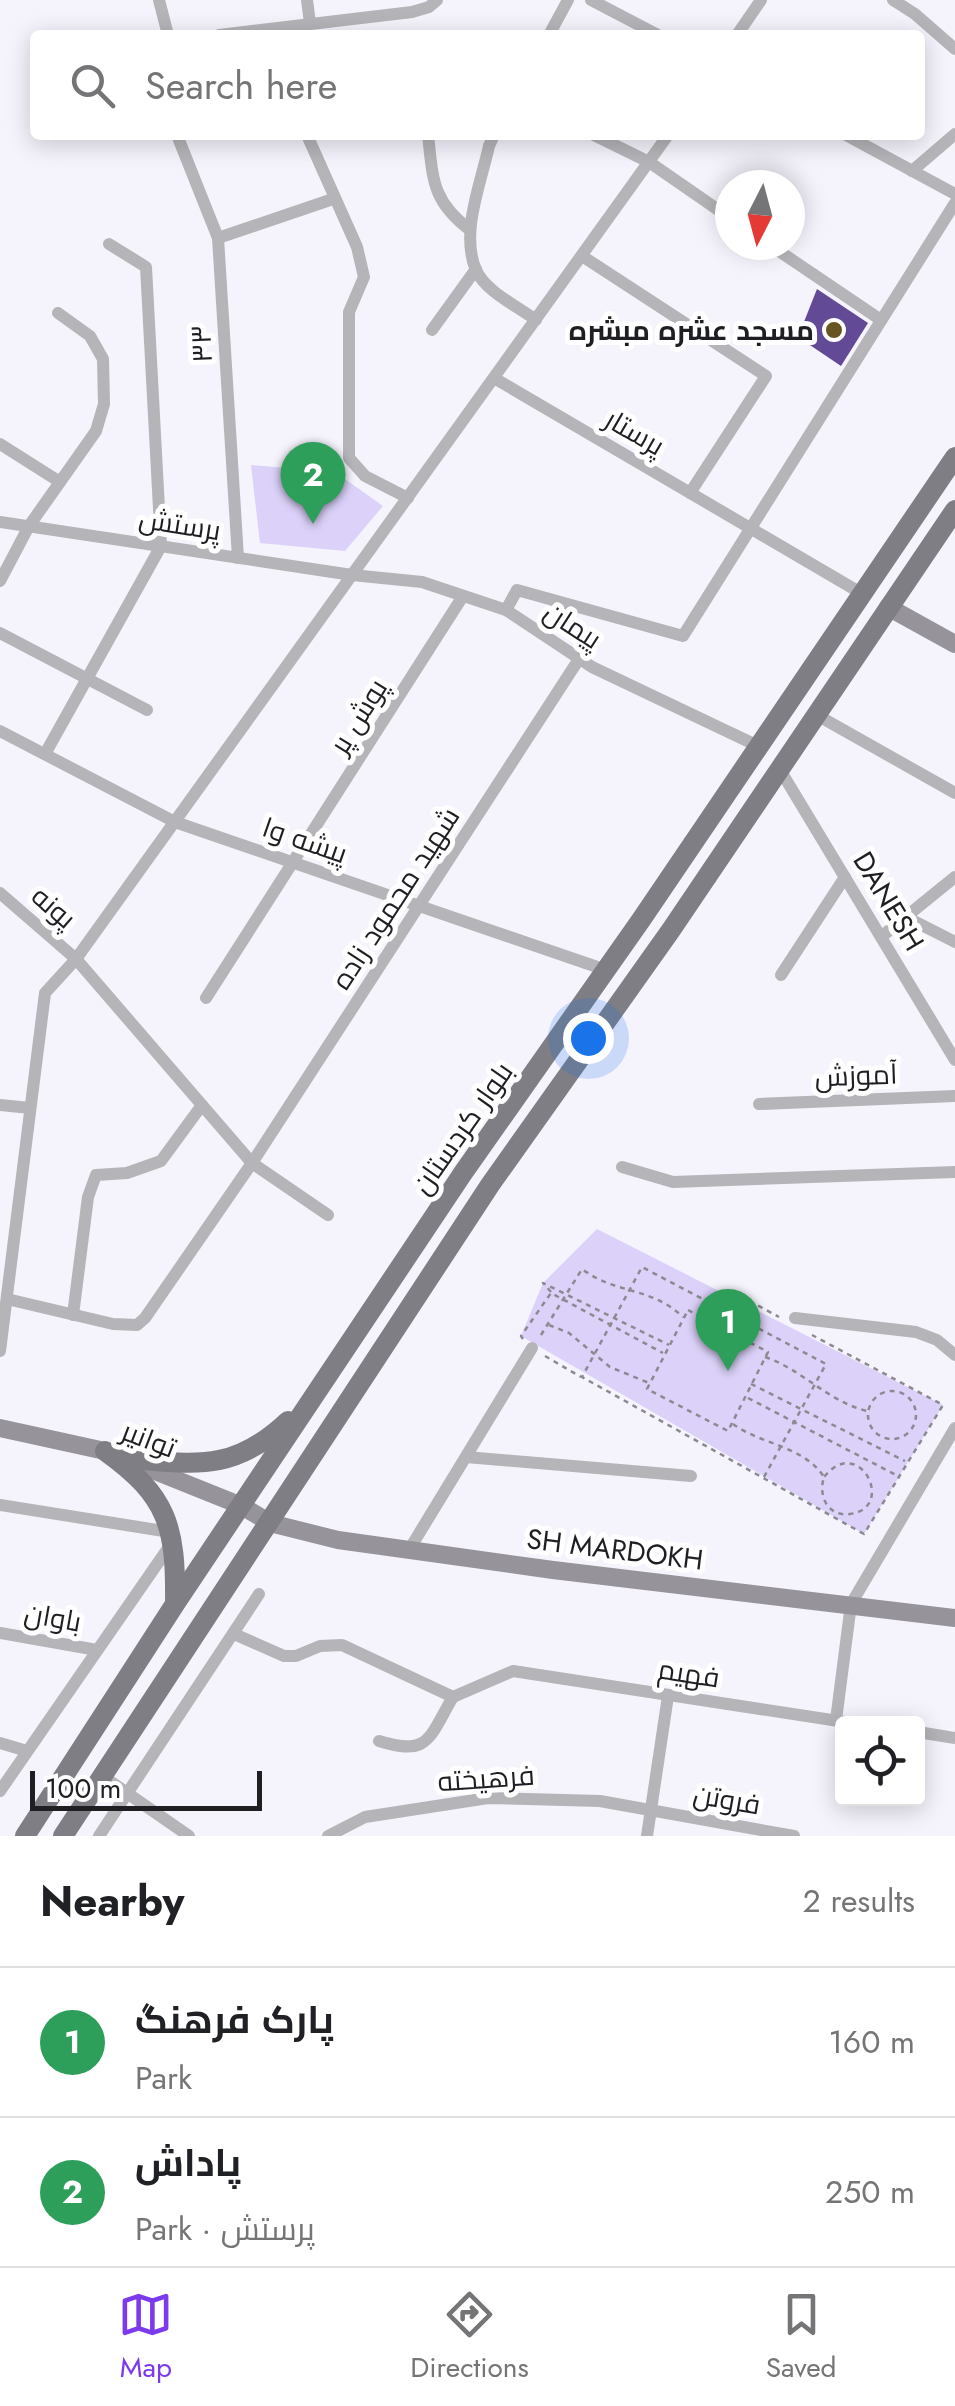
<!DOCTYPE html>
<meta charset="utf-8">
<style>
:root{--surface:#fff;--page:#f2f2f2;--text:#202124;--muted:#757577;--line:#e0e0e0;--accent:#7c3aed}
body{margin:0;font-family:Jost,Cairo,sans-serif;background:var(--page);color:var(--text)}
.controls{position:absolute;right:30px;bottom:30px;display:grid;overflow:hidden;border-radius:10px;box-shadow:0 5px 25px #0003}
.controls button{width:90px;height:90px;display:grid;place-items:center;padding:0;border:0;border-bottom:2px solid var(--line);background:var(--surface);color:var(--text);font:50px sans-serif}
.compass{position:absolute;left:715px;top:170px;width:90px;height:90px;border-radius:50%;background:var(--surface);box-shadow:0 5px 25px #0003;rotate:186deg}
.scale{position:absolute;left:30px;bottom:25px;width:232px;box-sizing:border-box;padding-left:10px;border:5px solid #1f1e22;border-top:0;font-size:28px;line-height:35px;white-space:nowrap;color:#1f1e22;-webkit-text-stroke:8px #fff;paint-order:stroke}
.you{position:absolute;left:588px;top:1038px;width:35px;height:35px;margin:-25px;border:8px solid #fff;border-radius:50%;background:#1a73e8;box-shadow:0 0 0 15px #1a73e833}
.badge{display:grid;place-items:center;width:65px;height:65px;border-radius:50%;background:var(--accent);color:#fff;font-size:32px;font-weight:700}
.pin{position:absolute;translate:-50% -82px;filter:drop-shadow(0 2px 5px #0008)}
.pin::after{content:'';position:absolute;top:52px;width:35px;height:30px;background:inherit;clip-path:polygon(0 0,100% 0,50% 100%)}
.list{margin:0;padding:0;list-style:none}
h2{display:flex;justify-content:space-between;align-items:center;height:130px;margin:0;padding:0 40px;font-size:42px}
h2 small{font-size:32px;font-weight:400;color:var(--muted)}
.list li{display:grid;grid-template-columns:65px 1fr auto;gap:30px;align-items:center;box-sizing:border-box;height:150px;padding:0 40px;border-top:2px solid var(--line)}
.list b{display:block;font-size:38px;white-space:nowrap}
.list p{margin:0;font-size:32px;white-space:nowrap;color:var(--muted)}
.list em{font-size:32px;font-style:normal;color:var(--muted)}
.icon{flex:none;width:55px;height:55px;fill:none;stroke:currentColor;stroke-width:2;stroke-linecap:round;stroke-linejoin:round}
.map{position:relative;flex:none;width:955px;height:1836px;overflow:hidden}
.search{position:absolute;background:var(--surface);box-shadow:0 5px 25px #0003;left:30px;right:30px;top:30px;height:110px;display:flex;align-items:center;gap:25px;box-sizing:border-box;padding:0 35px;border-radius:10px;color:var(--muted);font-size:38px}
.sheet{height:430px;background:var(--surface)}
nav{display:flex;justify-content:space-around;align-items:center;box-sizing:border-box;height:140px;border-top:2px solid var(--line);background:var(--surface);font-size:28px;color:var(--muted)}
nav a{display:grid;justify-items:center;gap:5px}
nav .on{color:var(--accent)}
.map>svg:first-child{display:block}
.green{fill:#dbd1f9}
.building{fill:#624a96}
.lines{fill:none;stroke-linecap:round;stroke-linejoin:round}
.path{stroke:#8c8a91;stroke-width:2.5;stroke-dasharray:5 5;stroke-linecap:butt}
.street{stroke:#b5b4b8;stroke-width:12}
.secondary{stroke:#96949a;stroke-width:18}
.primary{stroke:#7f7e85;stroke-width:20}
.poi-dot{fill:#685422;stroke:#fff;stroke-width:4}
.labels{text-anchor:middle;stroke-width:10;stroke-linejoin:round;paint-order:stroke}
.poi-label{font-size:28px;font-weight:bold;fill:#1f1e22;stroke:#fff;text-anchor:end}
.street-label{font-size:28px;fill:#1f1e22;stroke:#fff}
</style>
<div class="map">
<svg width="955" height="1836" viewBox="0 0 955 1836">
<rect width="100%" height="100%" fill="#f5f3fc"/>
<g class="green">
<polygon points="251,465 335,472 383,506 345,551 260,543"/>
<polygon points="597,1229 943,1405 864,1534 521,1336 543,1283"/>
</g>
<polygon class="building" points="817,289 868,323 841,366 798,337"/>
<g class="lines">
<g class="path">
<polyline points="551,1292 543,1283 669,1345"/>
<polygon points="688,1310 768,1352 728,1431 647,1389"/>
<polyline points="733,1315 730,1302 735,1293 779,1317"/>
<polyline points="549,1325 569,1333 610,1367 649,1383"/>
<path d="M541,1335l41,-66c35,26 68,17 101,48"/>
<polyline points="523,1339 521,1336 551,1293 663,1353"/>
<polyline points="545,1356 581,1377"/>
<path d="M765,1357c38,13 62,44 102,54"/>
<polyline points="751,1384 905,1461"/>
<circle cx="892" cy="1415" r="24"/>
<polyline points="748,1398 896,1475"/>
<path d="M733,1424c29,21 71,22 91,53 -6,18 3,40 26,37 47,-6 9,-81 -26,-37"/>
<polyline points="764,1477 826,1364 642,1267 582,1377 864,1534 943,1405 812,1335"/>
</g>
<g class="street">
<polyline points="159,0 168,35"/>
<polyline points="307,0 310,23"/>
<polyline points="591,0 658,35"/>
<polyline points="893,0 915,14 955,49"/>
<polyline points="219,35 412,12 429,7 437,0"/>
<polyline points="549,35 568,0"/>
<polyline points="737,35 761,0"/>
<polyline points="177,135 218,238 238,558"/>
<polyline points="307,135 357,247 364,277 349,312 349,458 365,476 408,498"/>
<path d="M428,135c5,45 4,66 42,95"/>
<path d="M494,135l-5,11c-8,37 -29,87 -13,124 9,21 41,36 60,50"/>
<polyline points="594,135 649,162 730,218"/>
<polyline points="846,135 955,194"/>
<polyline points="912,171 955,134"/>
<polyline points="218,238 333,199"/>
<polyline points="770,245 881,320"/>
<polyline points="582,256 766,376 690,493"/>
<polyline points="432,330 476,269"/>
<polyline points="494,378 861,593"/>
<polyline points="0,444 60,482"/>
<polyline points="0,522 352,575 422,582 506,610 592,667 758,746"/>
<polyline points="0,581 29,526 96,431 104,404 103,359 90,336 58,313"/>
<polyline points="506,610 517,590 683,636 955,203"/>
<polyline points="0,633 147,710"/>
<polyline points="815,714 955,793"/>
<polyline points="0,731 175,822 606,970"/>
<polyline points="45,754 161,546 146,267 109,244"/>
<polyline points="779,768 955,1060"/>
<polyline points="0,893 76,959 252,1163 328,1215"/>
<polyline points="906,917 955,942"/>
<polyline points="881,937 955,877"/>
<polyline points="781,975 845,877"/>
<polyline points="206,998 463,596"/>
<polyline points="759,1104 955,1096"/>
<polyline points="0,1105 30,1108"/>
<polyline points="622,1167 673,1182 955,1172"/>
<polyline points="7,1299 113,1324 137,1325 145,1318 252,1163 579,659"/>
<polyline points="73,1315 88,1197 96,1175 127,1173 161,1161 202,1105"/>
<polyline points="795,1318 916,1332 937,1340 955,1355"/>
<polyline points="0,1351 45,993 76,959 668,135"/>
<polyline points="466,1457 691,1476"/>
<polyline points="0,1505 170,1532"/>
<polyline points="409,1550 532,1348"/>
<polyline points="0,1633 97,1650"/>
<polyline points="234,1634 284,1656 296,1656 320,1646 342,1645 453,1697 513,1671 858,1724"/>
<polyline points="836,1720 851,1604 955,1428"/>
<polyline points="918,1732 955,1738"/>
<path d="M379,1741c51,16 50,-4 74,-44"/>
<polyline points="0,1743 27,1751"/>
<polyline points="104,1777 189,1836"/>
<polyline points="0,1791 171,1544"/>
<polyline points="99,1836 259,1594"/>
<polyline points="328,1836 365,1817 488,1798 600,1801 794,1836"/>
<polyline points="647,1836 668,1696"/>
</g>
<g class="secondary">
<polyline points="888,607 955,644"/>
<polyline points="0,1428 105,1451 242,1506 270,1523 338,1540 553,1570 955,1618"/>
</g>
<g class="primary">
<path d="M105,1451c63,45 71,76 70,151"/>
<path d="M128,1459c69,5 106,13 160,-38"/>
<polyline points="25,1836 175,1604 463,1173 641,920 955,457"/>
<polyline points="63,1836 490,1185 671,930 955,510"/>
</g>
</g>
<circle class="poi-dot" cx="834" cy="330" r="10"/>
<g class="labels">
<g class="poi-label">
<text x="814" y="340">مسجد عشره مبشره</text>
</g>
<g class="street-label">
<text transform="translate(201 344) rotate(-93)" y="10">۳۳</text>
<text transform="translate(635 432) rotate(30)" y="10">پرستار</text>
<text transform="translate(180 524) rotate(9)" y="10">پرستش</text>
<text transform="translate(573 625) rotate(33)" y="10">پیمان</text>
<text transform="translate(358 716) rotate(-58)" y="10">پوش پر</text>
<text transform="translate(305 840) rotate(19)" y="10">پیشه وا</text>
<text transform="translate(395 898) rotate(-57)" y="10">شهید محمود زاده</text>
<text transform="translate(889 901) rotate(59)" y="10">DANESH</text>
<text transform="translate(54 907) rotate(41)" y="10">پونه</text>
<text transform="translate(856 1075) rotate(-2)" y="10">آموزش</text>
<text transform="translate(462 1128) rotate(-55)" y="10">بلوار کردستان</text>
<text transform="translate(149 1439) rotate(21)" y="10">توانیر</text>
<text transform="translate(615 1549) rotate(7)" y="10">SH MARDOKH</text>
<text transform="translate(53 1617) rotate(10)" y="10">باوان</text>
<text transform="translate(689 1673) rotate(9)" y="10">فهیم</text>
<text transform="translate(486 1778) rotate(-4)" y="10">فرهیخته</text>
<text transform="translate(727 1799) rotate(10)" y="10">فروتن</text>
</g>
</g>
</svg>
<div class="controls">
<button><svg class="icon" aria-label="locate" viewBox="0 0 24 24"><circle cx="12" cy="12" r="6"/><path d="M12 2v4M12 18v4M2 12h4M18 12h4"/></svg></button>
</div>
<svg class="compass" viewBox="-18 -18 36 36"><path d="M0-13l5 13h-10z" fill="#e53935"/><path d="M0 13l5-13h-10z" fill="#757577"/></svg>
<div class="scale">100 m</div>
<div class="you"></div>
<div class="pin badge" style="left:728px;top:1371px;background:#2e9e5b">1</div>
<div class="pin badge" style="left:313px;top:524px;background:#2e9e5b">2</div>
<div class="search"><svg class="icon" aria-label="search" viewBox="0 0 24 24"><circle cx="10" cy="10" r="6"/><path d="M15 15l6 6"/></svg>Search here</div>
</div>
<section class="sheet">
<h2>Nearby<small>2 results</small></h2>
<ul class="list">
<li><span class="badge" style="background:#2e9e5b">1</span><div><b>پارک فرهنگ</b><p>Park</p></div><em>160 m</em></li>
<li><span class="badge" style="background:#2e9e5b">2</span><div><b>پاداش</b><p>Park · پرستش</p></div><em>250 m</em></li>
</ul>
</section>
<nav>
<a class="on"><svg class="icon" aria-label="map" viewBox="0 0 24 24"><path d="M3 6l6-2 6 2 6-2v14l-6 2-6-2-6 2zM9 4v14M15 6v14"/></svg>Map</a>
<a><svg class="icon" aria-label="directions" viewBox="0 0 24 24"><path d="M12 3l9 9-9 9-9-9zM9 14v-3h6M13 9l2 2-2 2"/></svg>Directions</a>
<a><svg class="icon" aria-label="saved" viewBox="0 0 24 24"><path d="M7 4h10v16l-5-4-5 4z"/></svg>Saved</a>
</nav>
